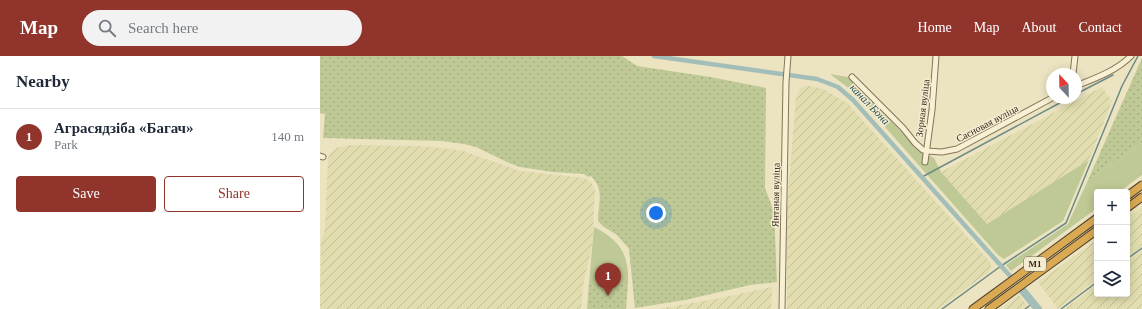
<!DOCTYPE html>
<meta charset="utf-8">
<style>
:root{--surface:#fff;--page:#f2f2f3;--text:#1f2937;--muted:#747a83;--line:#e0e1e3;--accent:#91342c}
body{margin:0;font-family:Georgia,serif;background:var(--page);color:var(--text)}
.controls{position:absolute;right:12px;bottom:12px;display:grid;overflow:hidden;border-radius:4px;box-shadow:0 2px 10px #0003}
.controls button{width:36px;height:36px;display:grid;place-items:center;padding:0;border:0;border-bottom:1px solid var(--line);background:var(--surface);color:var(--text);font:20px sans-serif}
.compass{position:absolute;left:726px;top:12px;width:36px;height:36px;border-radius:50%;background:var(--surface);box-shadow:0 2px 10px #0003;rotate:338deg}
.you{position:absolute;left:336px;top:157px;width:14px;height:14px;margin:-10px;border:3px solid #fff;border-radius:50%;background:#1a73e8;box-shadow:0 0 0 6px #1a73e833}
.badge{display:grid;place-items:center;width:26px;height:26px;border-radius:50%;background:var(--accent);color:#fff;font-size:13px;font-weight:700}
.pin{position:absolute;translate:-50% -33px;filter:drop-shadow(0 1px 2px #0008)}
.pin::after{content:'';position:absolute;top:21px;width:14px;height:12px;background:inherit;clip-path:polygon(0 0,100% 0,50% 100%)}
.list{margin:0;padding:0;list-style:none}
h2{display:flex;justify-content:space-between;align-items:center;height:52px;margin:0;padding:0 16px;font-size:17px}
h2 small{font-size:13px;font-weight:400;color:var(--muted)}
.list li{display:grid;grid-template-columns:26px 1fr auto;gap:12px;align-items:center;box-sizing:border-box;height:56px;padding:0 16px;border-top:1px solid var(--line)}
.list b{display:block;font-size:15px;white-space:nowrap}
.list p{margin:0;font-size:13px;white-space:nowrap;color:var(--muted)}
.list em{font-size:13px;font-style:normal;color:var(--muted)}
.actions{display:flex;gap:8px;padding:12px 16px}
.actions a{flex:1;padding:9px 0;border:1px solid var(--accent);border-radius:4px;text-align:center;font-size:14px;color:var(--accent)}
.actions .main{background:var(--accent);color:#fff}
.icon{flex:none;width:22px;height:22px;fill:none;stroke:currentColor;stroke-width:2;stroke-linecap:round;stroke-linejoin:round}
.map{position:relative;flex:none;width:822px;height:253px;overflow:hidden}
header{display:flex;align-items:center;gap:24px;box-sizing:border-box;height:56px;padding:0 20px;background:var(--accent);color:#fff}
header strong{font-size:19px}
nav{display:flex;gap:22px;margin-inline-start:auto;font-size:14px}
.search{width:280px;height:36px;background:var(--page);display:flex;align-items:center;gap:10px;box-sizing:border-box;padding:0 14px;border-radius:22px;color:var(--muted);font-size:15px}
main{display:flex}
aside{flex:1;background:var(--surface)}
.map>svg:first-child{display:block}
.farmland{fill:url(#farmland-furrows)}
.grass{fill:#bec995}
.park{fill:url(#park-dots)}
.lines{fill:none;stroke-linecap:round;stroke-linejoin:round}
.stream{stroke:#6b8b86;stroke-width:1.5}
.canal{stroke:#a3beb9;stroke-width:4.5}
.river{stroke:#a3beb9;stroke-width:8}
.minor-casing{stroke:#847459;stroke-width:7}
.highway-casing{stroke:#52422d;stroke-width:9}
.minor{stroke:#f7f0d3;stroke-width:5}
.highway{stroke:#d9aa53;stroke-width:7}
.labels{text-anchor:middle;stroke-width:3;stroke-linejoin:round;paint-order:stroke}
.shield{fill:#f4ecd0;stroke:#6e6453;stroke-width:1}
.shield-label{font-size:9px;font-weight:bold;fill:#342a1d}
.street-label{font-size:10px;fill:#342a1d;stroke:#f4ecd0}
.water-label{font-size:11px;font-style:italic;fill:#2d5354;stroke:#f4ecd0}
</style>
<header>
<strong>Map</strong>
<div class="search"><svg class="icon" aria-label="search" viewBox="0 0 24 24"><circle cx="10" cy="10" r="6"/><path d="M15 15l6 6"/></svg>Search here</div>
<nav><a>Home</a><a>Map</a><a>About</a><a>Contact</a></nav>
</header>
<main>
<aside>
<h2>Nearby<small></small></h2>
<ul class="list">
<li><span class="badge">1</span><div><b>Аграсядзіба «Багач»</b><p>Park</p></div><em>140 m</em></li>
</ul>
<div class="actions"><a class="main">Save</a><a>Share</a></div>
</aside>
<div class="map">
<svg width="822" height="253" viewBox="0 0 822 253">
<defs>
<pattern id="farmland-furrows" width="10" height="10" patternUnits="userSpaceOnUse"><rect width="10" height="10" fill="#e1ddae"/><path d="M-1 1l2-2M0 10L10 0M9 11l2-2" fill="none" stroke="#c2be95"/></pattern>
<pattern id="park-dots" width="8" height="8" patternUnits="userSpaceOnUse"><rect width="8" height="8" fill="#bec995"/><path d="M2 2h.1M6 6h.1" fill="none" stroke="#a4ad80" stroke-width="1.8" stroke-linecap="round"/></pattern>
</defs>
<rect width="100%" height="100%" fill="#ece3c1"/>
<g class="farmland">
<polygon points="484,30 490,30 503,33 527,47 669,205 671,209 670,215 618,253 467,253 467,153 469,127 476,41 480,33"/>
<polygon points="782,31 792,45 769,104 667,168 621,116"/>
<polygon points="29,89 98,90 122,92 143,95 200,115 264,122 271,126 275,134 273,176 272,190 263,230 261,253 0,253 1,187 5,173 8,102 11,97 16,92"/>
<polygon points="822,151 822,189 807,201 807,162"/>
<polygon points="777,184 777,223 738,253 718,226"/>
<polygon points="822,194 822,253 745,253 777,229 777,238 807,238 807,206"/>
<polygon points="452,231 451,253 338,253 395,243"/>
<polygon points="699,239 707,249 702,253 681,253"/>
</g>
<g class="grass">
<polygon points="510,18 528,21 599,94 614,102 621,116 667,168 769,104 743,165 684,203 678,199 535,37"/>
<polygon points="822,87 822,119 799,136 777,136 777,152 691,215 686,209 748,168 768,124"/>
<path d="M274,171c25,13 35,26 34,55l-39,1z"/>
</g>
<g class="park">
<path d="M0,0h302l15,10 73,11 56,11 -1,100 9,24 3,70 -27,3 -65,15 -50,8 -6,-59 -12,-14 -13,-8 -6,-6c0,-18 7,-31 -7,-45l-3,1 -4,-3 -31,-2 -33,-5 -11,-4 -33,-16 -12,-3 -22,-3 -119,-3 2,-24 -5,-1z"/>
<polygon points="822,2 822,87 768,124"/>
<polygon points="308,226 306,253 267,253 269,227"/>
</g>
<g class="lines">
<g class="stream">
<polyline points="756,38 793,19"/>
<polyline points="602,121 749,42"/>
<polyline points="807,203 822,192"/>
<polyline points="622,253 681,210 746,167 802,30 818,0"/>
<polyline points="705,253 713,247"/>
<polyline points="741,253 777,226"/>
</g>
<polyline class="canal" points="334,0 497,23 518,31 533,44 691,221"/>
<polyline class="river" points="703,235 718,253"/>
<defs>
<g id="minor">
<polyline points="753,18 755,0"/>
<polyline points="532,21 583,72 595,87 603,94 606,95 622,96 637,93 732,42"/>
<path d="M756,30c20,-8 40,-15 55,-30"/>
<polyline points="0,100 3,101"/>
<polyline points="605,106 612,54 616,0"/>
<polyline points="462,253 466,26 468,0"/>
</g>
<g id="highway">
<polyline points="807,140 822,129"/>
<polyline points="807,152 822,141"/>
<polyline points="653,253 777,162"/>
<polyline points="669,253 777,174"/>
</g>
</defs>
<use href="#minor" class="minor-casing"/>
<use href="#highway" class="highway-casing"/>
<use href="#minor" class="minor"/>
<use href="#highway" class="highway"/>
</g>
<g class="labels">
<rect class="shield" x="704" y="201" width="22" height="14" rx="3"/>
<g class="shield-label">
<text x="715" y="211">М1</text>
</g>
<g class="street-label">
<text transform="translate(602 52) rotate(-83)" y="4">Зорная вуліца</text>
<text transform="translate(667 67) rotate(-28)" y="4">Сасновая вуліца</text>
<text transform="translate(455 139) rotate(-89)" y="4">Янтаная вуліца</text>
</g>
<g class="water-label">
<text transform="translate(550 48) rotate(46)" y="4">канал Бона</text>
</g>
</g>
</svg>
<div class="controls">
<button>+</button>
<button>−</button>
<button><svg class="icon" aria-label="layers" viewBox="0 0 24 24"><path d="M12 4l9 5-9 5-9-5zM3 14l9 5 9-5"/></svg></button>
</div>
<svg class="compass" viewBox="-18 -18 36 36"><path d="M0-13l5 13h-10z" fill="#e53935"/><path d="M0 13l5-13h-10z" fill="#747a83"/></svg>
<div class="you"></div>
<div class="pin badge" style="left:288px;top:240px">1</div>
</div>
</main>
